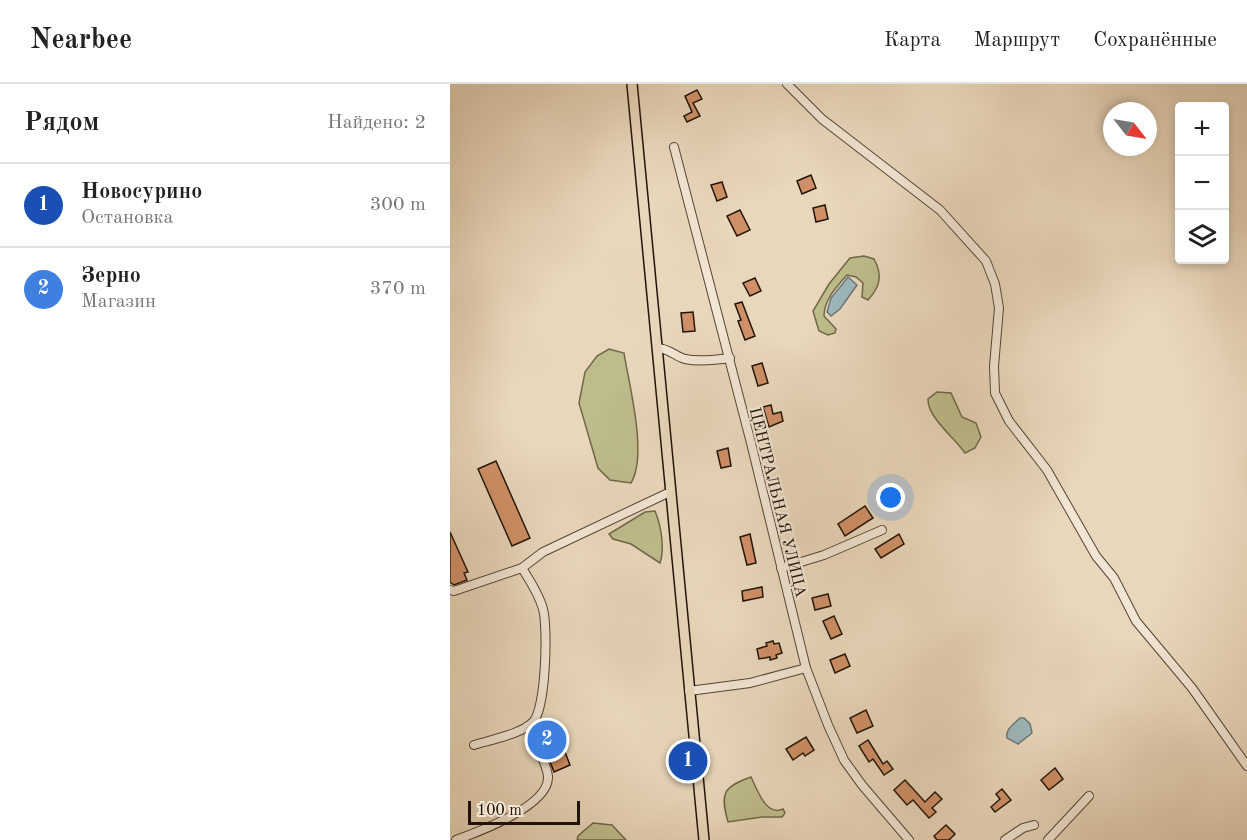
<!DOCTYPE html>
<html lang="ru">
<meta charset="utf-8">
<style>
:root{--surface:#fff;--page:#f2f2f2;--text:#222;--muted:#767676;--line:#e0e0e0;--accent:#111827}
body{margin:0;font-family:"Old Standard TT",serif;background:var(--page);color:var(--text)}
.controls{position:absolute;right:18px;top:18px;display:grid;overflow:hidden;border-radius:6px;box-shadow:0 3px 9px #0003}
.controls button{width:54px;height:54px;display:grid;place-items:center;padding:0;border:0;border-bottom:2px solid var(--line);background:var(--surface);color:var(--text);font:30px sans-serif}
.compass{position:absolute;left:653px;top:18px;width:54px;height:54px;border-radius:50%;background:var(--surface);box-shadow:0 3px 9px #0003;rotate:121deg}
.scale{position:absolute;left:18px;bottom:15px;width:112px;box-sizing:border-box;padding-left:6px;border:3px solid #21140a;border-top:0;font-size:16px;line-height:21px;white-space:nowrap;color:#21140a;-webkit-text-stroke:4px #f1e5d3;paint-order:stroke}
.you{position:absolute;left:441px;top:414px;width:21px;height:21px;margin:-15px;border:4px solid #fff;border-radius:50%;background:#1a73e8;box-shadow:0 0 0 9px #1a73e833}
.badge{display:grid;place-items:center;width:39px;height:39px;border-radius:50%;background:var(--accent);color:#fff;font-size:20px;font-weight:700}
.pin{position:absolute;translate:-50% -50%;border:3px solid #fff;box-shadow:0 2px 6px #0006}
.list{margin:0;padding:0;list-style:none}
h2{display:flex;justify-content:space-between;align-items:center;height:78px;margin:0;padding:0 24px;font-size:26px}
h2 small{font-size:20px;font-weight:400;color:var(--muted)}
.list li{display:grid;grid-template-columns:39px 1fr auto;gap:18px;align-items:center;box-sizing:border-box;height:84px;padding:0 24px;border-top:2px solid var(--line)}
.list b{display:block;font-size:22px;white-space:nowrap}
.list p{margin:0;font-size:20px;white-space:nowrap;color:var(--muted)}
.list em{font-size:20px;font-style:normal;color:var(--muted)}
.icon{flex:none;width:33px;height:33px;fill:none;stroke:currentColor;stroke-width:2;stroke-linecap:round;stroke-linejoin:round}
.map{position:relative;flex:none;width:797px;height:756px;overflow:hidden}
header{display:flex;align-items:center;gap:36px;box-sizing:border-box;height:84px;padding:0 30px;background:var(--surface);border-bottom:2px solid var(--line)}
header strong{font-size:28px}
nav{display:flex;gap:33px;margin-inline-start:auto;font-size:21px}
main{display:flex}
aside{flex:1;background:var(--surface)}
.map>svg:first-child{display:block}
.green{fill:#bebc8b;stroke:#70684a;stroke-width:1.5}
.water{fill:#9db7bc;stroke:#6b7675;stroke-width:1.5}
.building{fill:#d09067;stroke:#21140a;stroke-width:1.5}
.lines{fill:none;stroke-linecap:round;stroke-linejoin:round}
.minor-casing{stroke:#534536;stroke-width:10}
.major-casing{stroke:#21140a;stroke-width:12}
.minor{stroke:#f1e5d3;stroke-width:8}
.major{stroke:#e9d7bb;stroke-width:9}
.labels{text-anchor:middle;stroke-width:4.5;stroke-linejoin:round;paint-order:stroke}
.street-label{font-size:16px;fill:#21140a;stroke:#f1e5d3}
</style>
<header>
<strong>Nearbee</strong>
<nav><a>Карта</a><a>Маршрут</a><a>Сохранённые</a></nav>
</header>
<main>
<aside>
<h2>Рядом<small>Найдено: 2</small></h2>
<ul class="list">
<li><span class="badge" style="background:#1a4fb4">1</span><div><b>Новосурино</b><p>Остановка</p></div><em>300 m</em></li>
<li><span class="badge" style="background:#3f7fe0">2</span><div><b>Зерно</b><p>Магазин</p></div><em>370 m</em></li>
</ul>
</aside>
<div class="map">
<svg width="797" height="756" viewBox="0 0 797 756">
<rect width="100%" height="100%" fill="#e9d7bb"/>
<filter id="stains"><feTurbulence type="fractalNoise" baseFrequency=".00333" numOctaves="4"/><feColorMatrix values="0 0 0 0 .2 0 0 0 0 .09 0 0 0 0 .02 0 0 0 .5 -.17"/></filter>
<radialGradient id="worn" r=".72"><stop offset=".6" stop-color="#630" stop-opacity="0"/><stop offset="1" stop-color="#630" stop-opacity=".3"/></radialGradient>
<g class="green">
<path d="M414,172l10,3c9,16 6,28 -6,41l-6,-3 1,-14 -7,-6 -9,-2c-11,12 -23,25 -23,41l12,13 -1,4 -7,2 -9,-4 -6,-20 16,-27 21,-26z"/>
<path d="M159,265l15,4c5,32 24,102 7,130l-21,-3 -12,-12 -19,-65 6,-31 12,-16z"/>
<path d="M487,308l14,1 11,24 14,6 5,14 -6,11 -10,5c-10,-15 -38,-36 -37,-54z"/>
<path d="M205,427c6,14 10,38 5,52l-29,-19 -18,-5 -4,-5 36,-22z"/>
<path d="M301,693c6,12 15,40 32,32l2,4 -3,4h-20l-34,5c-8,-29 -5,-35 23,-45z"/>
<polygon points="143,739 162,741 176,756 127,756 128,752"/>
</g>
<g class="water">
<polygon points="398,193 407,201 390,225 381,232 377,228 381,214"/>
<path d="M570,634h4l6,6 2,9 -14,11 -11,-6c-2,-9 7,-14 13,-20z"/>
</g>
<g class="building">
<polygon points="247,6 252,15 243,19 250,32 237,38 234,32 242,28 235,12"/>
<polygon points="361,91 366,104 352,110 347,97"/>
<polygon points="272,98 277,113 267,117 261,101"/>
<polygon points="375,121 378,135 366,138 363,124"/>
<polygon points="290,126 300,146 287,152 277,132"/>
<polygon points="305,194 311,207 300,212 293,199"/>
<polygon points="292,218 305,252 295,256 288,237 291,236 285,220"/>
<polygon points="243,228 245,247 233,248 231,229"/>
<polygon points="312,279 318,299 308,302 302,282"/>
<polygon points="321,321 323,330 331,328 333,337 319,343 313,323"/>
<polygon points="278,364 281,382 271,384 267,367"/>
<polygon points="46,377 80,454 62,462 28,385"/>
<polygon points="415,422 423,434 395,452 388,440"/>
<polygon points="0,448 18,488 14,489 17,496 4,501 0,498"/>
<polygon points="300,450 306,479 297,481 290,453"/>
<polygon points="449,450 454,460 431,474 425,465"/>
<polygon points="312,503 313,513 293,517 292,507"/>
<polygon points="378,510 381,522 365,526 362,514"/>
<polygon points="384,532 392,550 381,555 373,537"/>
<polygon points="323,557 324,560 329,559 332,569 326,571 327,574 320,576 320,573 309,575 307,565 317,562 316,559"/>
<polygon points="395,570 400,582 385,589 380,576"/>
<polygon points="416,626 423,642 407,649 400,634"/>
<polygon points="104,640 120,681 104,688 88,646"/>
<polygon points="356,653 364,666 355,672 353,669 343,676 336,665"/>
<polygon points="418,656 433,680 437,677 443,685 434,691 423,675 419,678 409,662"/>
<polygon points="605,684 613,695 599,706 591,696"/>
<polygon points="455,696 475,718 485,708 492,715 482,724 486,728 479,734 463,716 457,721 444,706"/>
<polygon points="552,705 561,716 545,728 541,723 550,715 546,710"/>
<polygon points="496,741 505,750 499,756 487,756 484,752"/>
</g>
<g class="lines">
<defs>
<g id="minor">
<polyline points="337,0 372,35 490,126 536,177 545,200 549,224 544,282 545,309 559,337 597,386 646,472 664,494 686,537 742,604 797,682"/>
<polyline points="224,63 301,359 356,584 378,641 394,676 412,701 459,756"/>
<path d="M207,264c11,0 18,8 28,11 14,3 30,1 45,-1"/>
<polyline points="331,484 374,471 432,446"/>
<polyline points="0,506 4,507 72,484 93,468 220,408"/>
<polyline points="239,607 300,599 356,584"/>
<path d="M24,661c16,-5 48,-11 59,-23 13,-13 15,-95 10,-113 -4,-15 -13,-28 -21,-41"/>
<path d="M6,756c22,-8 93,-34 92,-63 0,-10 -15,-40 -20,-51"/>
<polyline points="555,756 573,744 584,741"/>
<polyline points="598,756 639,712"/>
</g>
<polyline id="major" points="182,0 254,756"/>
</defs>
<use href="#minor" class="minor-casing"/>
<use href="#major" class="major-casing"/>
<use href="#minor" class="minor"/>
<use href="#major" class="major"/>
</g>
<g class="labels">
<g class="street-label">
<text transform="translate(329 418) rotate(76)" y="6">ЦЕНТРАЛЬНАЯ УЛИЦА</text>
</g>
</g>
<rect width="100%" height="100%" filter="url(#stains)"/>
<rect width="100%" height="100%" fill="url(#worn)"/>
</svg>
<div class="controls">
<button>+</button>
<button>−</button>
<button><svg class="icon" aria-label="layers" viewBox="0 0 24 24"><path d="M12 4l9 5-9 5-9-5zM3 14l9 5 9-5"/></svg></button>
</div>
<svg class="compass" viewBox="-18 -18 36 36"><path d="M0-13l5 13h-10z" fill="#e53935"/><path d="M0 13l5-13h-10z" fill="#767676"/></svg>
<div class="scale">100 m</div>
<div class="you"></div>
<div class="pin badge" style="left:238px;top:677px;background:#1a4fb4">1</div>
<div class="pin badge" style="left:97px;top:656px;background:#3f7fe0">2</div>
</div>
</main>
